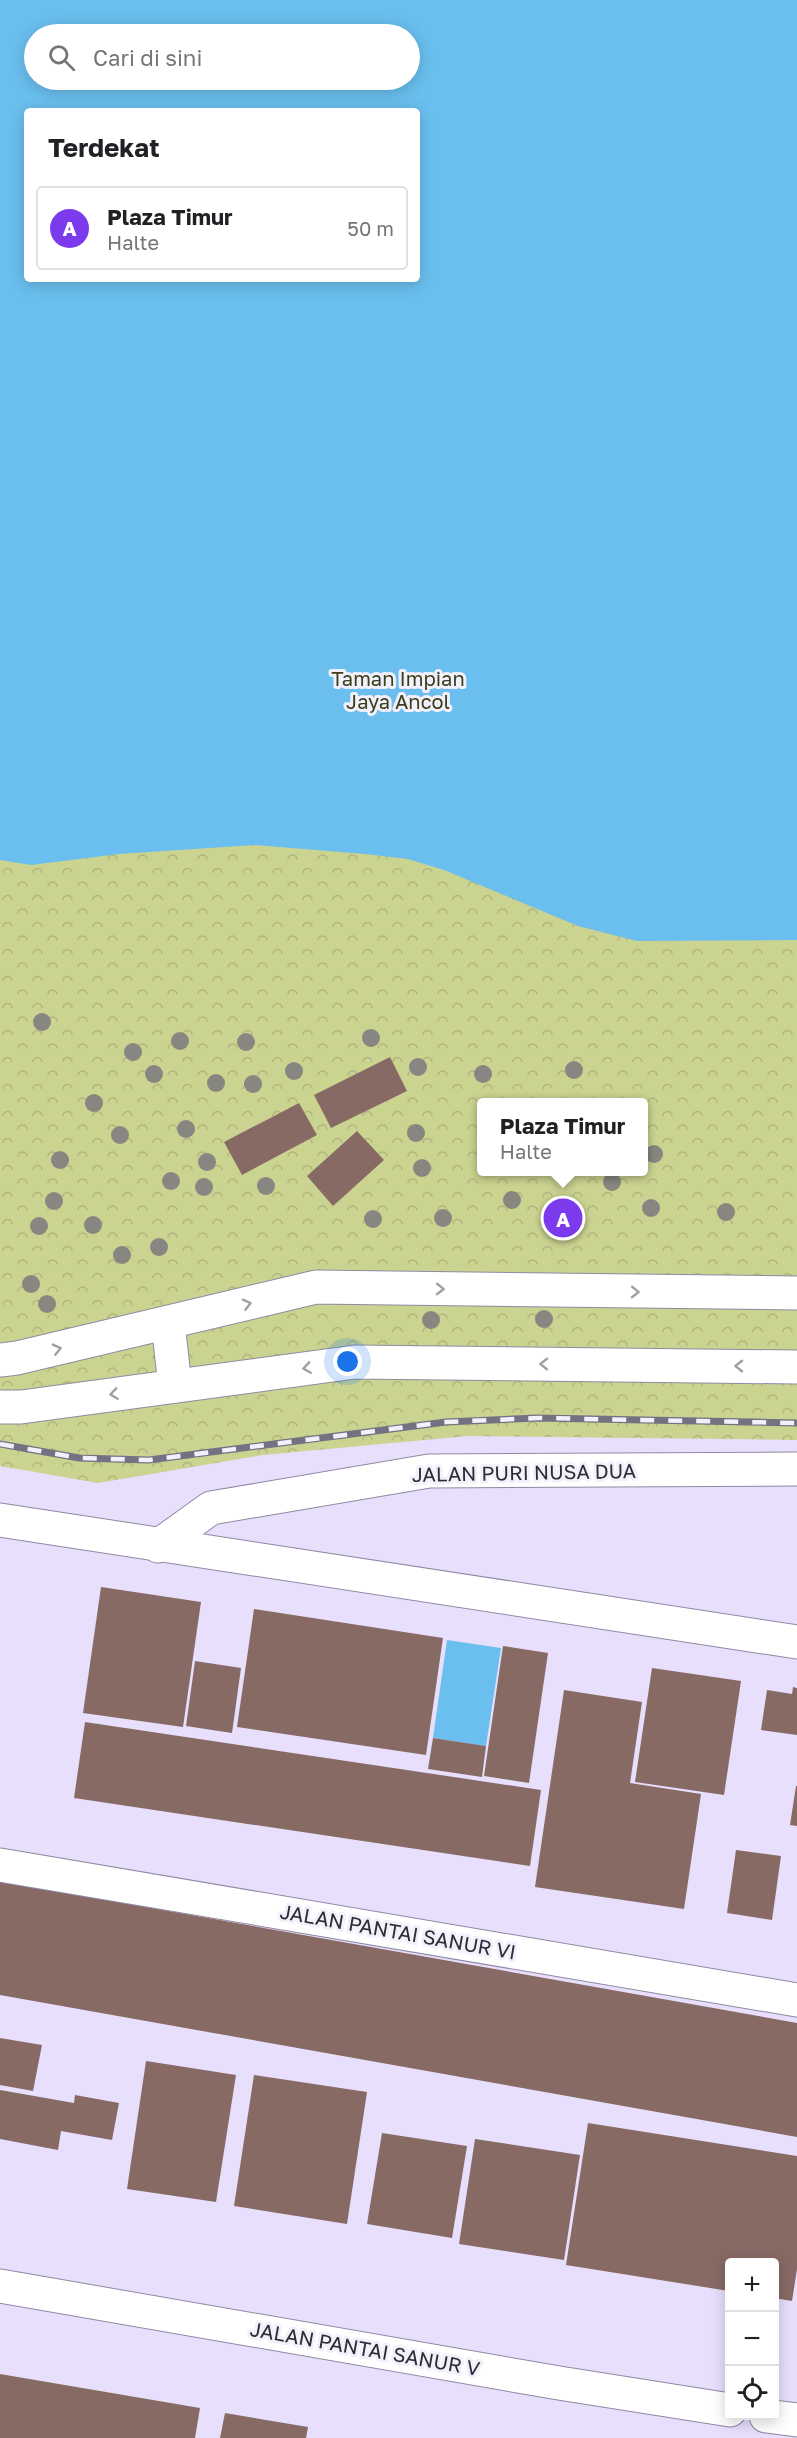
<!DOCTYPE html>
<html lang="id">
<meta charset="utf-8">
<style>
:root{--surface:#fff;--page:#f2f2f2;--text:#202124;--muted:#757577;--line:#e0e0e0;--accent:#7c3aed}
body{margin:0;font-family:"Golos Text",sans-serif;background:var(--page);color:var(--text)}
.controls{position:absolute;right:18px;bottom:18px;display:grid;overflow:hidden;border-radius:6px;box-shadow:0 3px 15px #0003}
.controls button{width:54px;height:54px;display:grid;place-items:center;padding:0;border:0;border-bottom:2px solid var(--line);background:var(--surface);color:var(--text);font:30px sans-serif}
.you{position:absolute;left:348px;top:1362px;width:21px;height:21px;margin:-15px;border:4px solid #fff;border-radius:50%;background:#1a73e8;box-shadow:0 0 0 9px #1a73e833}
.badge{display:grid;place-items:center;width:39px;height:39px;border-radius:50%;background:var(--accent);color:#fff;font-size:20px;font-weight:700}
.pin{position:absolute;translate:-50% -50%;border:3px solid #fff;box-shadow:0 2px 6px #0006}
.popup{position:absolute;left:477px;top:1098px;width:171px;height:78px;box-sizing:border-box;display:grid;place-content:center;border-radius:6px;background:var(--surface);filter:drop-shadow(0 2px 4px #0005);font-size:20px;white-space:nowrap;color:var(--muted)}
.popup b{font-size:22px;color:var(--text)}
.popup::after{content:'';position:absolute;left:50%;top:100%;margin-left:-12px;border:12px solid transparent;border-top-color:var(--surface)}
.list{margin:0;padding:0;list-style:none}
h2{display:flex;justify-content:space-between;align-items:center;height:78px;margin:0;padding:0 24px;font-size:26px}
h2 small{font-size:20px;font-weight:400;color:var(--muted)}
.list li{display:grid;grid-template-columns:39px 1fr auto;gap:18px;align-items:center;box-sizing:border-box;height:84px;margin:0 12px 12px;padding:0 12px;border:2px solid var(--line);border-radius:6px}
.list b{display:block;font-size:22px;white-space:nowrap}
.list p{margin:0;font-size:20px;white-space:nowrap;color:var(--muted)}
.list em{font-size:20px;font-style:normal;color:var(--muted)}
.icon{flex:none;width:33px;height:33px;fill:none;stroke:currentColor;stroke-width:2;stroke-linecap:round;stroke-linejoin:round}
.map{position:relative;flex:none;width:797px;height:2438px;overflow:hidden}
.search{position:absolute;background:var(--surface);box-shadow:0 3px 15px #0003;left:24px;top:24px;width:396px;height:66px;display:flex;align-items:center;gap:15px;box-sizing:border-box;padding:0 21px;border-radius:33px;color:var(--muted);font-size:22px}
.panel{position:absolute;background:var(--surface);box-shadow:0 3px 15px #0003;left:24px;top:108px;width:396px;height:174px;border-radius:6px}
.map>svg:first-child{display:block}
.park{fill:url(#park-crowns);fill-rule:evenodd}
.water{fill:#6abfef;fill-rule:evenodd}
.building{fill:#886a65}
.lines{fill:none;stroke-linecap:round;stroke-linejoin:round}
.minor-casing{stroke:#9089a3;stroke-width:35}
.tertiary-casing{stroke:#9089a3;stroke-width:35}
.minor{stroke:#fff;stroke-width:33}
.tertiary{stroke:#fff;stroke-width:33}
.rail-casing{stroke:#757182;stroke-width:7}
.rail{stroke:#f2f0fb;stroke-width:4.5;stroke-dasharray:14;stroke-linecap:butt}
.tree{fill:#888680}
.oneway{stroke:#a0a0a4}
.labels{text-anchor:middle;stroke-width:6;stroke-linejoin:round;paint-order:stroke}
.park-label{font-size:20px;fill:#3b3e1a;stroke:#f2f0fb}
.street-label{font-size:20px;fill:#2d2b35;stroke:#f2f0fb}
</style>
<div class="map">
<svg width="797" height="2438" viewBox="0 0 797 2438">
<defs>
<pattern id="park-crowns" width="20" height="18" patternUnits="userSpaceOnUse" patternTransform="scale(1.5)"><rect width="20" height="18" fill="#cbd390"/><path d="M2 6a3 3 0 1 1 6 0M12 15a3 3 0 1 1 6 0" fill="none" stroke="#afb57d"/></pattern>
</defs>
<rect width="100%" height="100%" fill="#e7dffc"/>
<path class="park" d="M0,0h797v1440l-329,-4 -205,19 -165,28 -98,-17zM34,34h376v46h-376zM27,111h390v168h-390zM482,1102h162v70h-162z"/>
<g class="water">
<path d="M0,0h797v940l-160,1 -59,-15 -134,-56 -36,-11 -43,-5 -110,-9 -136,9 -88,11 -31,-5zM34,34h376v46h-376zM27,111h390v168h-390z"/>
<polygon points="447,1640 501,1648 486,1746 433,1738"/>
</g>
<g class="building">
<polygon points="390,1057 407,1091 331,1128 314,1095"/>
<polygon points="299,1103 317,1135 242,1175 224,1142"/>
<polygon points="357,1131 384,1160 333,1206 307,1176"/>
<polygon points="101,1587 201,1602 183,1727 83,1713"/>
<polygon points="254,1609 443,1638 426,1755 237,1727"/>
<polygon points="503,1646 548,1653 529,1783 484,1776"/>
<polygon points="195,1661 241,1668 232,1733 186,1726"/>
<polygon points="652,1668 741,1681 724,1795 635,1782"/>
<polygon points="793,1687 797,1688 797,1735 761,1730 767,1690 792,1694"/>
<polygon points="564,1690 642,1702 630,1783 701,1794 684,1909 535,1887"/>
<polygon points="85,1722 541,1790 530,1866 74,1798"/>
<polygon points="433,1738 486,1746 482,1777 428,1769"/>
<polygon points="796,1786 797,1786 797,1826 790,1825"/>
<polygon points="736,1850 781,1856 772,1920 727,1913"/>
<polygon points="0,1881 797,2023 797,2137 0,1995"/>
<polygon points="0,2038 42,2045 33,2091 0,2085"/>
<polygon points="146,2061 236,2075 216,2202 127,2189"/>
<polygon points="254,2075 367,2092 347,2224 234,2206"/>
<polygon points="0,2090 74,2103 75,2095 119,2103 112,2140 61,2131 58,2150 0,2139"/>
<polygon points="588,2123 797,2156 797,2269 792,2301 774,2298 774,2262 729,2262 729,2291 566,2265"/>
<polygon points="382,2133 467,2146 452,2238 367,2224"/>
<polygon points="475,2139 580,2155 564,2260 459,2244"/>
<polygon points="0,2374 200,2408 195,2438 0,2438"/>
<polygon points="225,2413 308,2427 306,2438 220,2438"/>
</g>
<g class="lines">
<defs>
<g id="minor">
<polyline points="0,1520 797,1642"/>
<polyline points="158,1546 211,1508 429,1471 797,1469"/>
<polyline points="0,1865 797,2000"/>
<polyline points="0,2286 559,2383 730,2410"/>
<polyline points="766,2416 797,2420"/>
</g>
<g id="tertiary">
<polyline points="168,1323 175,1386"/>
<polyline points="0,1360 17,1358 316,1287 797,1293"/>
<polyline points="0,1407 21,1407 355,1362 797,1367"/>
</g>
</defs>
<use href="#minor" class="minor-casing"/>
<use href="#tertiary" class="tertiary-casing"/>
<use href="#minor" class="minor"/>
<use href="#tertiary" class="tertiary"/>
<defs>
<polyline id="rail" points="0,1444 79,1458 149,1460 446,1422 538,1418 797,1423"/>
</defs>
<use href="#rail" class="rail-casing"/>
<use href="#rail" class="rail"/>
</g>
<g class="tree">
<circle cx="42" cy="1022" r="9"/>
<circle cx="371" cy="1038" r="9"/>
<circle cx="180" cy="1041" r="9"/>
<circle cx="246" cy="1042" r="9"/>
<circle cx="133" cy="1052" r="9"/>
<circle cx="418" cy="1067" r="9"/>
<circle cx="574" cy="1070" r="9"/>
<circle cx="294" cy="1071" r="9"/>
<circle cx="154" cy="1074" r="9"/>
<circle cx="483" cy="1074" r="9"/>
<circle cx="216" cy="1083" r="9"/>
<circle cx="253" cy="1084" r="9"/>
<circle cx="94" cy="1103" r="9"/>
<circle cx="186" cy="1129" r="9"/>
<circle cx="416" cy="1133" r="9"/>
<circle cx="120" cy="1135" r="9"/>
<circle cx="654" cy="1154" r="9"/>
<circle cx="60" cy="1160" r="9"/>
<circle cx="207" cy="1162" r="9"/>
<circle cx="422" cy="1168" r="9"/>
<circle cx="171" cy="1181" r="9"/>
<circle cx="612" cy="1182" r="9"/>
<circle cx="266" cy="1186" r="9"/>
<circle cx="204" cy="1187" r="9"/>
<circle cx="512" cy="1200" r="9"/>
<circle cx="54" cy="1201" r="9"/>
<circle cx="651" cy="1208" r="9"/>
<circle cx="726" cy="1212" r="9"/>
<circle cx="443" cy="1218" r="9"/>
<circle cx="373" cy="1219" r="9"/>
<circle cx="93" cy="1225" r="9"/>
<circle cx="39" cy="1226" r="9"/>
<circle cx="159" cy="1247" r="9"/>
<circle cx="122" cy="1255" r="9"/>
<circle cx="31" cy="1284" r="9"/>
<circle cx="47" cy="1304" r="9"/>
<circle cx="544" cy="1319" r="9"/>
<circle cx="431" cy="1320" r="9"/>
</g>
<defs><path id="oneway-chevron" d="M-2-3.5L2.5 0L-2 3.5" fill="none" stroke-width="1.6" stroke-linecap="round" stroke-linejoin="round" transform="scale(1.5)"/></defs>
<g class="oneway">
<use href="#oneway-chevron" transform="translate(440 1289) rotate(1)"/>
<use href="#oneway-chevron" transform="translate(635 1292) rotate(1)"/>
<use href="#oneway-chevron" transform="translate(247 1304) rotate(-14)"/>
<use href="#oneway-chevron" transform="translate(57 1349) rotate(-13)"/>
<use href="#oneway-chevron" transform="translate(544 1364) rotate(-179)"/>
<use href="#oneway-chevron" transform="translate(739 1366) rotate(-179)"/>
<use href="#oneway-chevron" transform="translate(307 1368) rotate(172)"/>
<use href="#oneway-chevron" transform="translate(114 1394) rotate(172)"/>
</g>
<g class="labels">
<g class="park-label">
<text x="398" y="686">Taman Impian<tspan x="398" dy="23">Jaya Ancol</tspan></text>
</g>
<g class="street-label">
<text transform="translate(524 1473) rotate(-1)" y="7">JALAN PURI NUSA DUA</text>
<text transform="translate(398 1932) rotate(10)" y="7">JALAN PANTAI SANUR VI</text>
<text transform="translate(365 2349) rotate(10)" y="7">JALAN PANTAI SANUR V</text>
</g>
</g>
</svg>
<div class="controls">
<button>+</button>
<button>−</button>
<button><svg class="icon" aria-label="locate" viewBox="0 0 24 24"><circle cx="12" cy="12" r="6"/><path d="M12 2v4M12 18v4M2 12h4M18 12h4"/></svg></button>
</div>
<div class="you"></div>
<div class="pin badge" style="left:563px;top:1218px">A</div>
<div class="popup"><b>Plaza Timur</b>Halte</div>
<div class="search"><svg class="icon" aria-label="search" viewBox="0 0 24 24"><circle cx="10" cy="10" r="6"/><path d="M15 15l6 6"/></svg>Cari di sini</div>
<section class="panel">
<h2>Terdekat<small></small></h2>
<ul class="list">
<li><span class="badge">A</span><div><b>Plaza Timur</b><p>Halte</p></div><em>50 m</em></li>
</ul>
</section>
</div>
